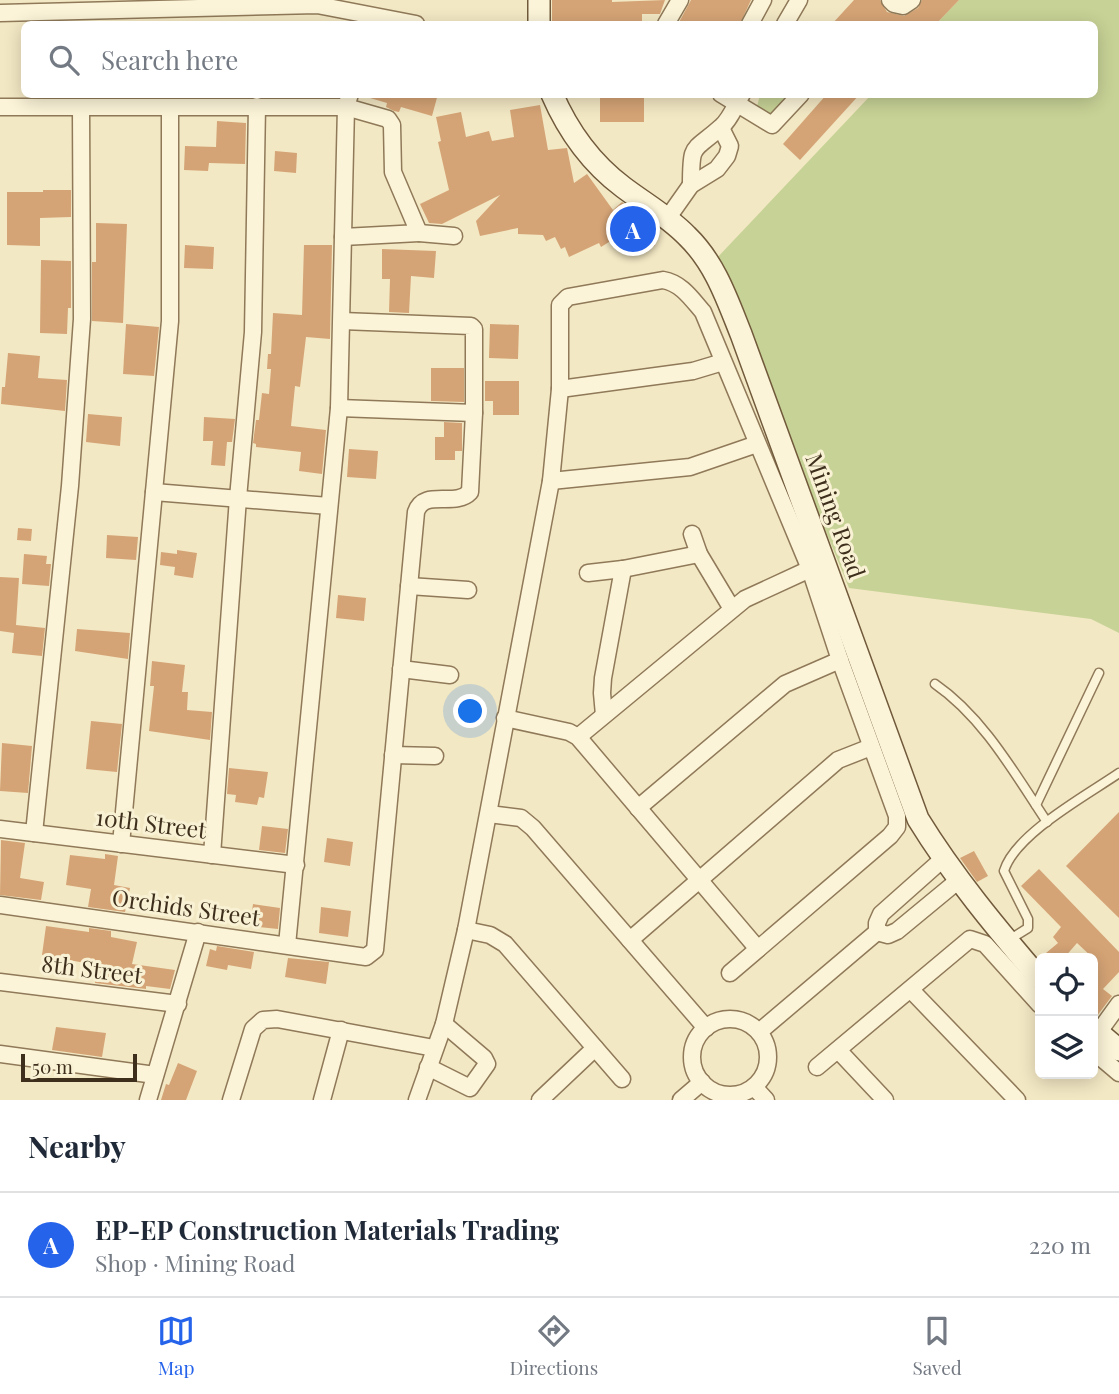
<!DOCTYPE html>
<meta charset="utf-8">
<style>
:root{--surface:#fff;--page:#f2f2f3;--text:#1f2937;--muted:#747a83;--line:#e0e1e3;--accent:#2563eb}
body{margin:0;font-family:"Playfair Display",serif;background:var(--page);color:var(--text)}
.controls{position:absolute;right:21px;bottom:21px;display:grid;overflow:hidden;border-radius:10px;box-shadow:0 4px 18px #0003}
.controls button{width:63px;height:63px;display:grid;place-items:center;padding:0;border:0;border-bottom:2px solid var(--line);background:var(--surface);color:var(--text);font:35px sans-serif}
.scale{position:absolute;left:21px;bottom:18px;width:116px;box-sizing:border-box;padding-left:7px;border:4px solid #3e2f1d;border-top:0;font-size:19px;line-height:24px;white-space:nowrap;color:#3e2f1d;-webkit-text-stroke:5px #f9f1d4;paint-order:stroke}
.you{position:absolute;left:471px;top:712px;width:24px;height:24px;margin:-18px;border:5px solid #fff;border-radius:50%;background:#1a73e8;box-shadow:0 0 0 10px #1a73e833}
.badge{display:grid;place-items:center;width:46px;height:46px;border-radius:50%;background:var(--accent);color:#fff;font-size:23px;font-weight:700}
.pin{position:absolute;translate:-50% -50%;border:4px solid #fff;box-shadow:0 2px 7px #0006}
.list{margin:0;padding:0;list-style:none}
h2{display:flex;justify-content:space-between;align-items:center;height:91px;margin:0;padding:0 28px;font-size:30px}
h2 small{font-size:23px;font-weight:400;color:var(--muted)}
.list li{display:grid;grid-template-columns:46px 1fr auto;gap:21px;align-items:center;box-sizing:border-box;height:105px;padding:0 28px;border-top:2px solid var(--line)}
.list b{display:block;font-size:26px;white-space:nowrap}
.list p{margin:0;font-size:23px;white-space:nowrap;color:var(--muted)}
.list em{font-size:23px;font-style:normal;color:var(--muted)}
.icon{flex:none;width:38px;height:38px;fill:none;stroke:currentColor;stroke-width:2;stroke-linecap:round;stroke-linejoin:round}
.map{position:relative;flex:none;width:1119px;height:1100px;overflow:hidden}
.search{position:absolute;background:var(--surface);box-shadow:0 4px 18px #0003;left:21px;right:21px;top:21px;height:77px;display:flex;align-items:center;gap:18px;box-sizing:border-box;padding:0 24px;border-radius:10px;color:var(--muted);font-size:26px}
.sheet{height:196px;background:var(--surface)}
nav{display:flex;justify-content:space-around;align-items:center;box-sizing:border-box;height:98px;border-top:2px solid var(--line);background:var(--surface);font-size:19px;color:var(--muted)}
nav a{display:grid;justify-items:center;gap:4px}
nav .on{color:var(--accent)}
.map>svg:first-child{display:block}
.green{fill:#c7d296}
.building{fill:#d5a476}
.lines{fill:none;stroke-linecap:round;stroke-linejoin:round}
.lane-casing{stroke:#8f7958;stroke-width:11}
.street-casing{stroke:#8f7958;stroke-width:19}
.secondary-casing{stroke:#715a3b;stroke-width:24}
.lane{stroke:#fcf4d8;stroke-width:8}
.street{stroke:#fcf4d8;stroke-width:16}
.secondary{stroke:#fcf4d8;stroke-width:21}
.labels{text-anchor:middle;stroke-width:6;stroke-linejoin:round;paint-order:stroke}
.street-label{font-size:23px;fill:#3e2f1d;stroke:#f9f1d4}
</style>
<div class="map">
<svg width="1119" height="1100" viewBox="0 0 1119 1100">
<rect width="100%" height="100%" fill="#f3e8c4"/>
<g class="green">
<polygon points="959,0 1119,0 1119,633 1091,619 849,588 715,260 871,95 1094,94 1094,24 936,24"/>
<polygon points="760,95 795,95 771,122 756,110"/>
</g>
<g class="building">
<polygon points="552,0 612,0 612,2 665,0 660,14 642,14 642,24 552,24"/>
<polygon points="691,0 751,0 740,24 678,24"/>
<polygon points="854,0 880,0 887,12 904,16 918,8 922,0 959,0 936,24 832,24"/>
<polygon points="371,94 438,94 432,116 401,107 399,112 394,111 386,107 387,103 370,98"/>
<rect x="600" y="94" width="44" height="28"/>
<polygon points="827,94 860,94 800,160 783,144"/>
<polygon points="540,105 548,150 567,148 574,183 587,174 613,210 622,202 628,207 655,246 636,248 625,232 601,247 599,243 569,257 565,247 561,249 555,237 546,241 543,235 518,234 518,228 480,236 476,221 500,195 442,224 429,223 420,204 449,190 438,142 441,141 436,117 461,112 466,137 489,131 492,141 514,137 510,110"/>
<polygon points="217,121 246,123 245,164 209,163 208,171 184,170 185,146 216,147"/>
<polygon points="275,151 297,153 296,173 274,171"/>
<polygon points="43,190 71,190 71,217 40,218 40,246 7,245 7,192 43,192"/>
<polygon points="96,223 127,224 123,323 92,321 92,262 96,262"/>
<polygon points="185,245 214,247 213,269 184,268"/>
<polygon points="304,245 332,245 330,339 306,337 300,387 295,386 291,426 326,430 322,474 299,471 301,452 256,447 256,444 253,443 256,420 259,420 262,393 269,394 271,369 267,369 268,354 271,354 273,313 302,315"/>
<polygon points="382,249 436,251 434,278 411,276 409,313 389,312 390,279 382,279"/>
<polygon points="41,260 71,261 71,308 68,308 67,334 40,333"/>
<polygon points="126,324 159,327 154,376 123,374"/>
<polygon points="490,324 519,325 518,359 489,358"/>
<polygon points="8,353 40,356 38,378 67,380 65,411 1,404 2,387 5,387"/>
<polygon points="431,368 464,368 464,402 431,401"/>
<polygon points="485,381 519,381 519,415 493,415 493,401 485,401"/>
<polygon points="88,414 122,417 120,446 86,442"/>
<polygon points="204,417 235,419 232,442 227,442 225,466 211,465 213,441 203,441"/>
<polygon points="444,422 462,423 462,451 455,451 455,460 435,460 435,437 444,437"/>
<polygon points="349,449 378,451 376,479 347,477"/>
<polygon points="18,528 32,529 31,541 17,540"/>
<polygon points="107,535 138,537 136,560 106,558"/>
<polygon points="177,550 197,553 193,578 174,575 175,567 160,565 161,552 177,554"/>
<polygon points="24,554 47,556 46,564 51,564 49,586 22,584"/>
<polygon points="0,577 19,578 16,625 45,628 42,656 12,653 14,633 0,631"/>
<polygon points="338,595 366,598 364,621 336,618"/>
<polygon points="77,629 130,633 128,659 75,651"/>
<polygon points="152,661 185,665 182,692 188,692 187,710 212,712 210,740 149,731 154,686 150,686"/>
<polygon points="91,721 122,724 117,772 86,769"/>
<polygon points="2,743 32,746 28,793 0,791"/>
<polygon points="229,768 268,772 264,798 259,797 257,805 235,802 236,795 227,794"/>
<polygon points="1119,812 1119,918 1066,866"/>
<polygon points="262,826 288,829 285,853 259,850"/>
<polygon points="327,838 353,842 350,866 324,862"/>
<polygon points="1,840 25,843 20,878 44,882 41,900 0,895"/>
<polygon points="974,851 988,876 977,882 960,858"/>
<polygon points="105,854 118,856 114,885 130,888 125,912 88,907 91,889 66,885 70,855 105,859"/>
<polygon points="1039,869 1119,952 1119,972 1103,989 1112,996 1097,1016 1093,1015 1093,958 1077,943 1064,958 1040,958 1058,943 1053,937 1061,927 1021,886"/>
<polygon points="253,904 280,908 278,929 250,926"/>
<polygon points="321,907 351,911 348,937 319,933"/>
<polygon points="46,926 89,932 89,928 111,931 111,937 137,942 132,964 175,970 170,989 146,986 146,989 95,983 96,965 42,955"/>
<polygon points="217,946 254,952 251,969 228,965 227,970 206,966 210,949 216,951"/>
<polygon points="288,958 329,962 326,984 285,977"/>
<polygon points="56,1027 106,1033 102,1057 52,1050"/>
<polygon points="178,1063 197,1071 186,1100 161,1100 166,1084 169,1085"/>
</g>
<g class="lines">
<defs>
<g id="lane">
<path d="M935,684c48,33 80,90 112,138"/>
<polyline points="1036,805 1099,673"/>
<path d="M1009,940l19,-12v-9l-24,-48c11,-37 83,-76 115,-98"/>
</g>
<g id="street">
<polyline points="890,0 894,4 903,6 912,0"/>
<polyline points="0,13 317,5 416,24"/>
<polyline points="666,24 680,0"/>
<polyline points="750,24 763,0"/>
<polyline points="785,24 799,0"/>
<polyline points="721,94 772,125 801,94"/>
<polyline points="0,107 346,107 388,119 392,125 393,172 419,233 343,237"/>
<path d="M691,185c0,-43 1,-32 30,-58 9,-7 15,-23 21,-33"/>
<polyline points="667,219 691,185 717,169 727,156 730,146 721,128"/>
<polyline points="419,233 454,236"/>
<polyline points="560,389 693,371 723,362"/>
<polyline points="339,408 474,413 474,329 471,326 342,321"/>
<polyline points="551,481 690,467 757,444"/>
<polyline points="154,492 329,506"/>
<polyline points="692,534 699,554 732,609"/>
<polyline points="588,573 623,569 699,554"/>
<polyline points="409,586 468,590"/>
<polyline points="401,669 450,675"/>
<polyline points="604,715 602,693 603,678 623,569"/>
<polyline points="505,718 569,732 578,737 758,949"/>
<polyline points="578,737 745,599 810,569"/>
<polyline points="393,755 435,756"/>
<polyline points="638,808 785,684 840,660"/>
<polyline points="489,814 521,818 533,828 706,1028"/>
<polyline points="0,829 296,865"/>
<polyline points="34,833 70,486 82,319 81,108"/>
<polyline points="121,844 170,321 170,107"/>
<polyline points="212,855 238,498 253,332 257,106"/>
<path d="M0,905l366,52 9,-7 41,-438c8,-24 39,-4 54,-20l4,-79"/>
<polyline points="466,930 490,935 505,944 622,1079"/>
<polyline points="877,932 888,935 897,931 960,879"/>
<polyline points="630,940 838,760 871,747"/>
<polyline points="287,945 339,408 346,107 350,94"/>
<polyline points="0,982 178,1004"/>
<polyline points="911,990 1017,1100"/>
<circle cx="730" cy="1057" r="38"/>
<polyline points="759,1032 877,932 877,923 881,914 944,858"/>
<polyline points="1098,1033 1119,1004"/>
<polyline points="838,1050 885,1100"/>
<polyline points="1093,1051 1119,1073"/>
<polyline points="0,1054 155,1075"/>
<polyline points="428,1067 470,1088 487,1064 484,1058 444,1024"/>
<polyline points="817,1067 970,939 985,944 1040,1005"/>
<polyline points="754,1087 766,1100"/>
<polyline points="148,1100 198,932"/>
<polyline points="231,1100 253,1029 263,1020 277,1019 434,1048"/>
<polyline points="322,1100 341,1030"/>
<path d="M417,1100l27,-76 22,-94 85,-449 9,-92v-84l8,-8 95,-17c18,3 28,18 40,32l107,257 30,91 57,156v11l-7,9 -160,137"/>
<polyline points="540,1100 595,1048"/>
<polyline points="681,1100 702,1082"/>
</g>
<g id="secondary">
<polyline points="539,0 539,24"/>
<path d="M552,94c16,37 39,69 71,93 21,16 46,30 64,49 28,27 40,63 54,98l177,485c35,57 79,110 122,160"/>
<polyline points="1093,1028 1119,1050"/>
</g>
</defs>
<use href="#lane" class="lane-casing"/>
<use href="#street" class="street-casing"/>
<use href="#secondary" class="secondary-casing"/>
<use href="#lane" class="lane"/>
<use href="#street" class="street"/>
<use href="#secondary" class="secondary"/>
</g>
<g class="labels">
<g class="street-label">
<text transform="translate(835 516) rotate(70)" y="8">Mining Road</text>
<text transform="translate(151 824) rotate(7)" y="8">10th Street</text>
<text transform="translate(186 908) rotate(8)" y="8">Orchids Street</text>
<text transform="translate(92 970) rotate(7)" y="8">8th Street</text>
</g>
</g>
</svg>
<div class="controls">
<button><svg class="icon" aria-label="locate" viewBox="0 0 24 24"><circle cx="12" cy="12" r="6"/><path d="M12 2v4M12 18v4M2 12h4M18 12h4"/></svg></button>
<button><svg class="icon" aria-label="layers" viewBox="0 0 24 24"><path d="M12 4l9 5-9 5-9-5zM3 14l9 5 9-5"/></svg></button>
</div>
<div class="scale">50 m</div>
<div class="you"></div>
<div class="pin badge" style="left:633px;top:229px">A</div>
<div class="search"><svg class="icon" aria-label="search" viewBox="0 0 24 24"><circle cx="10" cy="10" r="6"/><path d="M15 15l6 6"/></svg>Search here</div>
</div>
<section class="sheet">
<h2>Nearby<small></small></h2>
<ul class="list">
<li><span class="badge">A</span><div><b>EP-EP Construction Materials Trading</b><p>Shop · Mining Road</p></div><em>220 m</em></li>
</ul>
</section>
<nav>
<a class="on"><svg class="icon" aria-label="map" viewBox="0 0 24 24"><path d="M3 6l6-2 6 2 6-2v14l-6 2-6-2-6 2zM9 4v14M15 6v14"/></svg>Map</a>
<a><svg class="icon" aria-label="directions" viewBox="0 0 24 24"><path d="M12 3l9 9-9 9-9-9zM9 14v-3h6M13 9l2 2-2 2"/></svg>Directions</a>
<a><svg class="icon" aria-label="saved" viewBox="0 0 24 24"><path d="M7 4h10v16l-5-4-5 4z"/></svg>Saved</a>
</nav>
